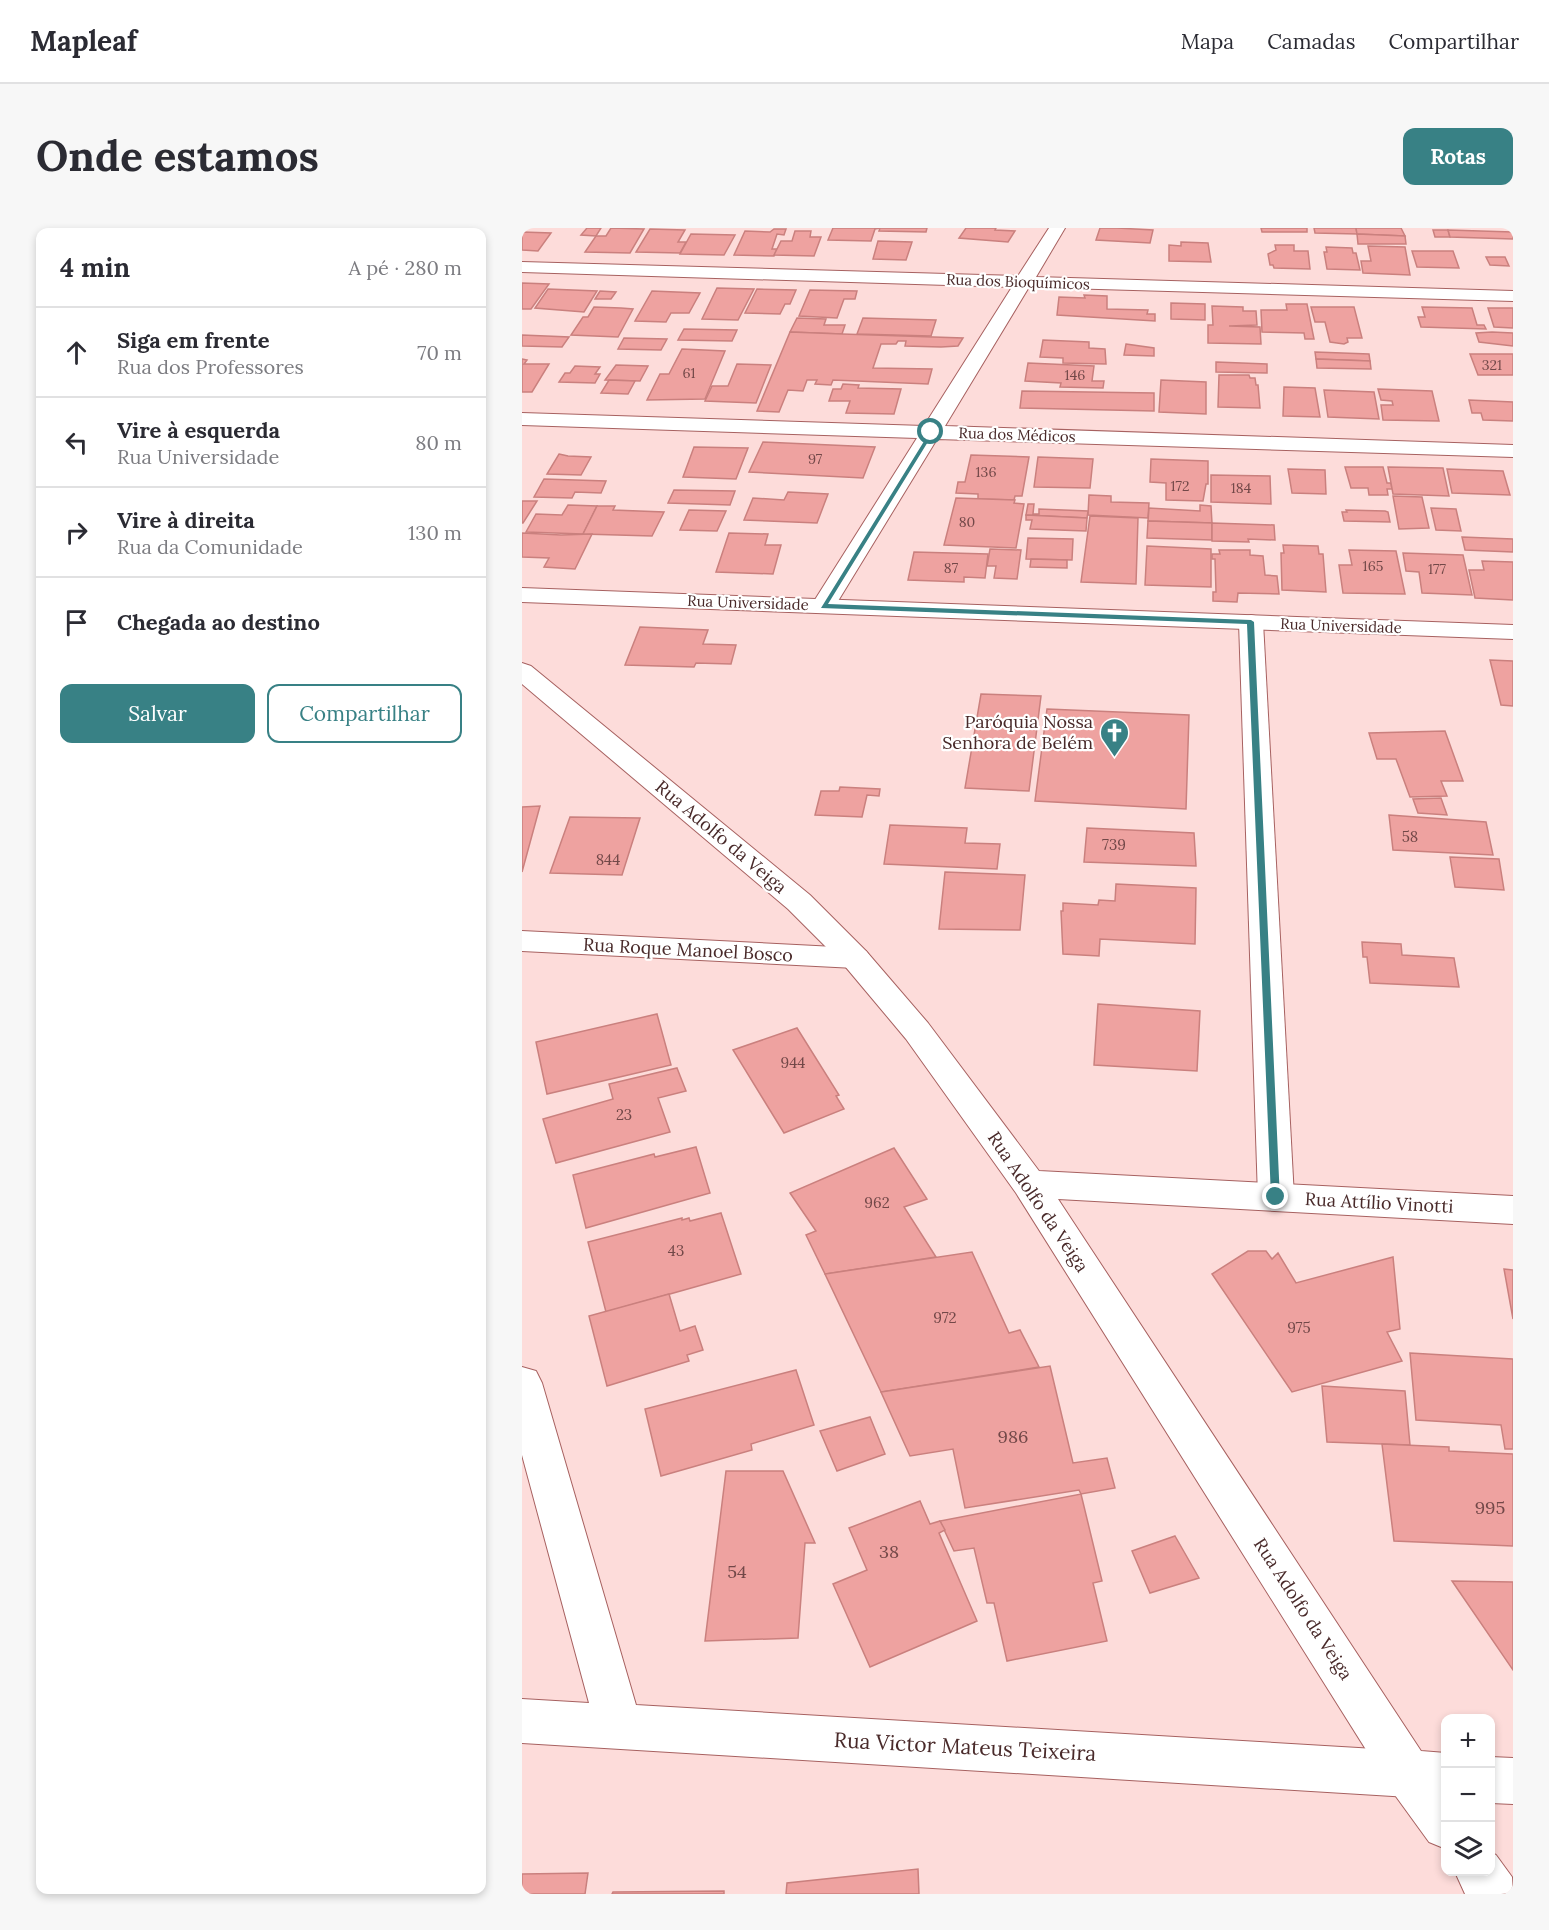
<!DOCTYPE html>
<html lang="pt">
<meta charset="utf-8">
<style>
:root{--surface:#fff;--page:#f7f7f7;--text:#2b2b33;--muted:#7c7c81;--line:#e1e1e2;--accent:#388185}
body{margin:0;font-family:Lora,serif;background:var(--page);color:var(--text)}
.controls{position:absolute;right:18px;bottom:18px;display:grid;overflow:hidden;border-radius:12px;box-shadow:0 3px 9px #0003}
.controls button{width:54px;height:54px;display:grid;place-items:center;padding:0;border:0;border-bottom:2px solid var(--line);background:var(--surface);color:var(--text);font:30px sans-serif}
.stop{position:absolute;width:18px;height:18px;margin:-14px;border:4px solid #388185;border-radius:50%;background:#fff}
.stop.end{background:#388185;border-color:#fff;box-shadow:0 2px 6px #0008}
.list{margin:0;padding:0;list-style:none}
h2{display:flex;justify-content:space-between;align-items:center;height:78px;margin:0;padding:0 24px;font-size:26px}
h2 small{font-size:20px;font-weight:400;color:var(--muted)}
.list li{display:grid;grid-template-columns:39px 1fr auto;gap:18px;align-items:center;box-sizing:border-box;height:90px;padding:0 24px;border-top:2px solid var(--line)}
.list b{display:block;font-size:22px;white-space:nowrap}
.list p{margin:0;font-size:20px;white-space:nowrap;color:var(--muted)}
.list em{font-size:20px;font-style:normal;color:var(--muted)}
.actions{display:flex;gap:12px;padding:18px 24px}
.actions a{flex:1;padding:14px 0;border:2px solid var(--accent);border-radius:12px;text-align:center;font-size:21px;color:var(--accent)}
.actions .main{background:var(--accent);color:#fff}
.icon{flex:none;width:33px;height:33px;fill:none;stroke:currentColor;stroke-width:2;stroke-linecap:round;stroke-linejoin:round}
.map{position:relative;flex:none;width:991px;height:1666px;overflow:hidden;border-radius:12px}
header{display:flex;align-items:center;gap:36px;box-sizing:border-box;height:84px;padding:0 30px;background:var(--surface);border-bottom:2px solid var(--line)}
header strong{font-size:28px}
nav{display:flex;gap:33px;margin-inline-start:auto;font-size:21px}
.intro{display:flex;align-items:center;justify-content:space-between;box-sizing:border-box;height:144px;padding:0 36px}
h1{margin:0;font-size:42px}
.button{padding:15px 27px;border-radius:12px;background:var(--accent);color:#fff;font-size:21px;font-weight:700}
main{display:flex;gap:36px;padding:0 36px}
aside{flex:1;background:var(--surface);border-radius:12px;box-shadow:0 3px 9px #0003}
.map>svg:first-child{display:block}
.building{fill:#eea2a0;stroke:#ca807e;stroke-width:1.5}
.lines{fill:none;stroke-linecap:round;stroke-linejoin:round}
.minor-casing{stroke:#a76160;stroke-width:2}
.tertiary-casing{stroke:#a76160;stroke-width:2}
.minor{fill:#fff;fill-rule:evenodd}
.tertiary{fill:#fff;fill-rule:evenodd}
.route{fill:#388185}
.labels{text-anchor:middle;stroke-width:4.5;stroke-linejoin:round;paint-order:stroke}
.far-number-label{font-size:14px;fill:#724848}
.far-street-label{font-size:15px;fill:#492a2a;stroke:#fff}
.number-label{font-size:15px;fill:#724848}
.poi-label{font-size:18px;fill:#492a2a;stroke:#fff;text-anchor:end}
.street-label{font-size:18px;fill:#492a2a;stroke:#fff}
.near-number-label{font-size:18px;fill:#724848}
.near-street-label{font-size:21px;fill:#492a2a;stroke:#fff}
</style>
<header>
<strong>Mapleaf</strong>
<nav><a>Mapa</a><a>Camadas</a><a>Compartilhar</a></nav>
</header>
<div class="intro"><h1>Onde estamos</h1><a class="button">Rotas</a></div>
<main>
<aside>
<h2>4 min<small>A pé · 280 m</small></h2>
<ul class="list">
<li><svg class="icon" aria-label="ahead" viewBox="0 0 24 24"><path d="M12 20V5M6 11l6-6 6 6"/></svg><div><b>Siga em frente</b><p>Rua dos Professores</p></div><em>70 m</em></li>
<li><svg class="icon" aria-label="left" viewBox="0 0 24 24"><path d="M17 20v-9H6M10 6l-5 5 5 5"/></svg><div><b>Vire à esquerda</b><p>Rua Universidade</p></div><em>80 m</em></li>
<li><svg class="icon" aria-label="right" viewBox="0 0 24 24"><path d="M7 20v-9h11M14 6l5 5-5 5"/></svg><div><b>Vire à direita</b><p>Rua da Comunidade</p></div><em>130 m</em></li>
<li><svg class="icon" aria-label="arrive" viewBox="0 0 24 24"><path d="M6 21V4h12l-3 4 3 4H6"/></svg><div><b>Chegada ao destino</b></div></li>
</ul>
<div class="actions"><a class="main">Salvar</a><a>Compartilhar</a></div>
</aside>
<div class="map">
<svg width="991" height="1666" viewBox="0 0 991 1666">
<rect width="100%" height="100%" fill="#fddcda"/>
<g class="building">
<polygon points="65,0 79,0 74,8 59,7"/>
<polygon points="89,0 122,1 108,25 63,24 74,8 84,8"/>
<polygon points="311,0 358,0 353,1 349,13 306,12"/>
<polygon points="358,0 405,0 404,4 357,3"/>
<polygon points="444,0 474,0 473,2 493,3 486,14 437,10"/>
<polygon points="578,0 595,0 631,2 628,15 574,12"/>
<polygon points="739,0 785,0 785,4 740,4"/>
<polygon points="792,0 834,0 835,6 793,5"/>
<polygon points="834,0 879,0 883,8 835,6"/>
<polygon points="128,1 163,2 156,14 164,14 158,25 114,24"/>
<polygon points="252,1 264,1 262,7 255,6 250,21 255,21 252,28 212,27 223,3 248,4"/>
<polygon points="911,2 926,2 928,9 913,9"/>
<polygon points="926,2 991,4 991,11 928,9"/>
<polygon points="273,3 289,3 288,9 299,9 292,28 252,27 259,13 270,13"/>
<polygon points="0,4 29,5 16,23 0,22"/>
<polygon points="169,6 213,7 202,27 158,26"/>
<polygon points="835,6 883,8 884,16 836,16"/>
<polygon points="356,13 390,14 384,32 351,31"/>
<polygon points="659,14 686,15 689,34 647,33 647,17 659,18"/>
<polygon points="753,17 772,17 772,23 786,23 788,41 752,40 751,37 748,37 746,26 754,22"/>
<polygon points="846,18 883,19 888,47 841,45 839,33 849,33"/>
<polygon points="804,19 830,20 831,25 834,25 838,42 805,41 802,24 805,24"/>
<polygon points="890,23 931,23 937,40 895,39"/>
<polygon points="964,29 983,29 987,38 968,37"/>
<polygon points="0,55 27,56 9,81 0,81"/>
<polygon points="195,60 232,61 216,92 180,91"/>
<polygon points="26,61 75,63 62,84 13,80"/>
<polygon points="235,61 274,62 268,76 263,76 258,86 223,85"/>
<polygon points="288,62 335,63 333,71 322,71 315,90 277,88"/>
<polygon points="78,63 94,64 89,71 73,71"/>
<polygon points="130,63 178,65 167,85 149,85 144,94 113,93"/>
<polygon points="562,67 585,68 585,81 626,82 625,86 633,86 633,93 535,87 537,69 563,70"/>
<polygon points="649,75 683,76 683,92 649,91"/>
<polygon points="764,76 785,76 792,111 783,111 782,105 740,104 739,82 765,82"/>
<polygon points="690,78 721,79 721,83 734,83 735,97 707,98 738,99 739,116 686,115 686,97 691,97"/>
<polygon points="72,79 99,80 111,81 96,109 49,107 61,89 66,89"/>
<polygon points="789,79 832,79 840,110 825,110 826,114 822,116 808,114 803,94 793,94"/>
<polygon points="900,79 950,80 955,97 962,97 964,101 899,99 896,89 903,89"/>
<polygon points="966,80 991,80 991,100 972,99"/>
<polygon points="275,90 304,91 302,97 323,97 320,106 268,104"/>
<polygon points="341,90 414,92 409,108 335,106"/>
<polygon points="162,101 215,102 210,113 156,112"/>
<polygon points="268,104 320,106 441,110 436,118 419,119 383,118 384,113 376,113 374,116 359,116 351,140 410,141 406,156 311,152 309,157 293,156 295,152 285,152 281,163 266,162 257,184 235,183"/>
<polygon points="970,104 991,105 991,118 957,114 954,105"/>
<polygon points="0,107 47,109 40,119 0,118"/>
<polygon points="102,110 145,111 139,122 96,121"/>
<polygon points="521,112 567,114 567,120 583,121 584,136 541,135 541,130 518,129"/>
<polygon points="604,116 632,120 632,128 602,127"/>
<polygon points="160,121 203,123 183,171 125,172 138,146 147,146"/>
<polygon points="793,124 847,126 848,133 794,131"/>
<polygon points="948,126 991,126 991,147 956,147"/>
<polygon points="0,131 5,132 2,136 27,136 10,164 0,164"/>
<polygon points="794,131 848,133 849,141 795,140"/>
<polygon points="694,134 745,136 745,145 694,144"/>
<polygon points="506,135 572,138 570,153 582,153 581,160 538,159 539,155 503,153"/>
<polygon points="215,136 249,137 234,175 183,173 190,158 206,158"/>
<polygon points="94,137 126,138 118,153 83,152"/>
<polygon points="53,138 78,139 73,146 78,146 73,155 37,154 43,145 48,145"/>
<polygon points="697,147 727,147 728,150 733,150 734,157 736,157 738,180 696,179"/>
<polygon points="87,152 113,153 106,166 79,165"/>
<polygon points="639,152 684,154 684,186 637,184"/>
<polygon points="321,156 337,157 336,160 379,161 372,186 324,185 328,173 307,173 311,161 319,161"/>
<polygon points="762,159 793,160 798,189 761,188"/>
<polygon points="856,161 910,163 917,193 861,192 859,177 871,177 870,173 859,172"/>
<polygon points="802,162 852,164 857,191 806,189"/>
<polygon points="500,163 632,165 632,183 498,180"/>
<polygon points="947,172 991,174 991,193 961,192 959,185 950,185"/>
<polygon points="241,214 353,219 341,250 227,244"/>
<polygon points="172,219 226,220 214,251 161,249"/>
<polygon points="37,226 46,228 69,229 59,247 25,246"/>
<polygon points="449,227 507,229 500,268 493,268 492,272 456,271 456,266 434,265 436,254 443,254"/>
<polygon points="516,229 571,231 568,260 512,259"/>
<polygon points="629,231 686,233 686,256 684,256 681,273 644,272 644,255 628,254"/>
<polygon points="823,239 861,239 865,255 869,255 870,261 865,261 866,267 847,267 846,260 829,260"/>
<polygon points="866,239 921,240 927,268 871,266"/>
<polygon points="766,241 803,242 804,266 770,265"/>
<polygon points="925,241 981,243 988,267 930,265"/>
<polygon points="689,247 748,248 749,276 689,274"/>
<polygon points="22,251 84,253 79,265 53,264 50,270 12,269"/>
<polygon points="152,262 213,263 208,277 146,275"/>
<polygon points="266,264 306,266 295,295 222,292 231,270 262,272"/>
<polygon points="567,267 589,268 589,274 627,275 626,290 566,287"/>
<polygon points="871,268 900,269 907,300 877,301"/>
<polygon points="434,270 493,272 492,275 502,276 494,320 422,317"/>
<polygon points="0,273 15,273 1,295 0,295"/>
<polygon points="506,276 512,276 511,286 517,286 517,281 566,283 565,290 504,287"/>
<polygon points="46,277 75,278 61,306 4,304 14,286 40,287"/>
<polygon points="678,277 689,278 690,295 626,293 627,280 678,283"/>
<polygon points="75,278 93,278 91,282 142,284 130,308 61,306"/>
<polygon points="909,280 934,281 939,303 914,302"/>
<polygon points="167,282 204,283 195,303 158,302"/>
<polygon points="824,282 863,283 866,284 868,294 822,293 820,284 825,284"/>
<polygon points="504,287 565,290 564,303 508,301 510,292 504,292"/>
<polygon points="568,288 616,290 614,356 559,354"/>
<polygon points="626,293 690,295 690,312 625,310"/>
<polygon points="690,295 752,297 753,312 726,311 727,314 690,313"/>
<polygon points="0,305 39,307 70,306 53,341 22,339 27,330 0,329"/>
<polygon points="207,305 246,306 243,317 259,317 251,346 194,344"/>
<polygon points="940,309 991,311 991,324 943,322"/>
<polygon points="506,310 551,311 550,332 504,331"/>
<polygon points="761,317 796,318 797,326 801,326 804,364 760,362 759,325 762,325"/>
<polygon points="625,318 689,321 689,359 623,357"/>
<polygon points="468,321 499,322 495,351 472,350 474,338 465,338"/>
<polygon points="697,322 728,322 728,327 741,328 743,347 755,348 757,366 716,365 715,374 691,373 691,364 694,364 693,331 690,331 690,326 698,326"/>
<polygon points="827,322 874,323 883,366 821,365 817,337 830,337"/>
<polygon points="392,324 466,326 463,350 442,349 442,354 386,352"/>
<polygon points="881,325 941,327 950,367 900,365 897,344 884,343"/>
<polygon points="509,331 545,332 545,340 508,339"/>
<polygon points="960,333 991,334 991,372 953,370 947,342 962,342"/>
<polygon points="118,399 186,402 181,416 214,417 209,436 174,435 172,439 103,437"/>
<polygon points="968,432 991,433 991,478 979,477"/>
<polygon points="459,466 519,468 507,563 443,560"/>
<polygon points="525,481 667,487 664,581 513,573"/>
<polygon points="923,503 941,553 919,553 925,568 888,569 874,531 855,531 847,505"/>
<polygon points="318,559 358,561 357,568 345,567 340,589 293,587 299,563 317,563"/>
<polygon points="919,570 925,587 896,585 891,571"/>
<polygon points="18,578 0,644 0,579"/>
<polygon points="867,587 964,594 971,627 871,622"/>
<polygon points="48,589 118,590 100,647 28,645"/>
<polygon points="368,597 445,600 443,615 478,616 475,641 362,636"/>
<polygon points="565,600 672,605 674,638 562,634"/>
<polygon points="928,629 977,631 982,662 933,659"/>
<polygon points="423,644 503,647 498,702 417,701"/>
<polygon points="594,656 674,660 673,716 578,711 577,728 541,726 539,683 541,683 541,675 576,677 577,672 593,673"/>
<polygon points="840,714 879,716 880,727 932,730 937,759 848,755 845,729 841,729"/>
<polygon points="576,776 678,783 675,843 572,837"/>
<polygon points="135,786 149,837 25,866 14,814"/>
<polygon points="275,800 317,867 314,868 322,881 262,905 211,822"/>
<polygon points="155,840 164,863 136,870 148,904 34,935 21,891 91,871 87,856"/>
<polygon points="174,919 188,965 64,1000 51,947 132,926 133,929"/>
<polygon points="372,920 405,971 382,979 414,1029 303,1046 284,1007 294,1003 268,965"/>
<polygon points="199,985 219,1046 84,1084 66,1014 160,990 160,992 167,990 168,993"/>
<polygon points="726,1023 744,1023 750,1031 756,1025 774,1055 871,1029 878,1101 865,1104 880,1133 770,1164 690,1046"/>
<polygon points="450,1024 487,1105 498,1102 517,1139 359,1164 303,1046"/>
<polygon points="982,1041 991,1042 991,1091"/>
<polygon points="147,1066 158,1103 173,1098 181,1122 165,1127 167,1133 85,1158 67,1088"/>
<polygon points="888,1125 991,1131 991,1221 983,1221 979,1197 894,1192"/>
<polygon points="528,1138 551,1235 585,1230 593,1260 559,1266 557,1262 443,1280 431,1221 388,1228 359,1164"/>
<polygon points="274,1142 292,1197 229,1216 230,1222 139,1248 123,1181"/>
<polygon points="800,1158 883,1163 888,1217 805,1214"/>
<polygon points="348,1189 363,1226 315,1243 298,1203"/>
<polygon points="860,1216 927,1219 927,1223 991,1226 991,1318 872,1313"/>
<polygon points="204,1243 261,1243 293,1315 283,1315 276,1410 183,1413"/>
<polygon points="559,1266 580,1353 571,1355 585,1413 485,1433 472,1375 465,1375 452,1320 432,1323 418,1293"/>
<polygon points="398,1273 408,1296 418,1293 423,1302 417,1305 455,1393 348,1439 311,1356 345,1342 327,1300"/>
<polygon points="653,1308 677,1350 628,1365 610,1323"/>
<polygon points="930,1353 991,1354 991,1442"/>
<polygon points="396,1641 397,1666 264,1666 265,1655"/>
<polygon points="66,1645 63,1666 0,1666 0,1646"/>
<polygon points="202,1663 202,1666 90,1666 91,1664"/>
</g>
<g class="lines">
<defs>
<g id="minor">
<polygon points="527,0 543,0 514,49 991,63 991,73 507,59 423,198 991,217 991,229 415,211 313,378 310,383 301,385 292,383 289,378 395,210 0,197 0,185 402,198 490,59 0,44 0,34 496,48"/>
<polygon points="729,387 738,389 741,394 772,969 767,979 754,983 741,979 736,969 717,394 720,389"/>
<polygon points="0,703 333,720 344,723 349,730 344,737 333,740 0,723"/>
<polygon points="0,1139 14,1143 20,1155 114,1477 887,1523 904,1529 910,1546 904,1563 887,1569 0,1515 0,1471 67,1475 0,1227"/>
</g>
<g id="tertiary">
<polygon points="0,360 991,397 991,411 0,374"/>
<polygon points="0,435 9,438 288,667 344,723 406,795 517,943 991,968 991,996 536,971 899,1523 924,1525 924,1621 907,1614 870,1563 494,965 384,811 322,737 266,681 0,456"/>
<polygon points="969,1529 991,1530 991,1576 969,1575"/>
<polygon points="969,1624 974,1627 990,1649 991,1666 943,1666 933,1644 969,1644"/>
</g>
</defs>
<use href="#minor" class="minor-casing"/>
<use href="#tertiary" class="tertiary-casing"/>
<use href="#minor" class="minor"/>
<use href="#tertiary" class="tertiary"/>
</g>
<polygon class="route" points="409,202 412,204 306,376 729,392 732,394 758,972 754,973 749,969 725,396 299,380"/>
<defs>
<symbol id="church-pin" viewBox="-11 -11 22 30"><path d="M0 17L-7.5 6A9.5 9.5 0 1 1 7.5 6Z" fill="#388185" stroke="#fff"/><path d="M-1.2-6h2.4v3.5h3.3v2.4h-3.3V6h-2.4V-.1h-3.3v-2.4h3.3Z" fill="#fff"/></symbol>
</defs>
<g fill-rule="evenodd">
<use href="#church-pin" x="576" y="488" width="33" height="45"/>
</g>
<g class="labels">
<g class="far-number-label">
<text x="970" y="142">321</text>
<text x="167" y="150">61</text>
<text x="553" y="152">146</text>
<text x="293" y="236">97</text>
<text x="464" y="249">136</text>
<text x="658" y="263">172</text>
<text x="719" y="265">184</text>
<text x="445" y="299">80</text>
<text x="851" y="343">165</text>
<text x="429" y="345">87</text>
<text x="915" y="346">177</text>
</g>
<g class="far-street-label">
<text transform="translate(496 54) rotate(2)" y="5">Rua dos Bioquímicos</text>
<text transform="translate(495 207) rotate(2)" y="5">Rua dos Médicos</text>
<text transform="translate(226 375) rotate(2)" y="5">Rua Universidade</text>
<text transform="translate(819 398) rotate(2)" y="5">Rua Universidade</text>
</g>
<g class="number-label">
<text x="888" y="614">58</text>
<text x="592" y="622">739</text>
<text x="86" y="637">844</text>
<text x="271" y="840">944</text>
<text x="102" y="892">23</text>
<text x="355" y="980">962</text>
<text x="154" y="1028">43</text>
<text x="423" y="1095">972</text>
<text x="777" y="1105">975</text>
</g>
<g class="poi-label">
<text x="571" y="500">Paróquia Nossa<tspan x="571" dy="21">Senhora de Belém</tspan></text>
</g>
<g class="street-label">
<text transform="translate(199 609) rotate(40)" y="6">Rua Adolfo da Veiga</text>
<text transform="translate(166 722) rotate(3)" y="6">Rua Roque Manoel Bosco</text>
<text transform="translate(516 974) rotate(56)" y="6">Rua Adolfo da Veiga</text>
<text transform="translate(857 975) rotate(3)" y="6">Rua Attílio Vinotti</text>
<text transform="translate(781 1381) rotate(57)" y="6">Rua Adolfo da Veiga</text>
</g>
<g class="near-number-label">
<text x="491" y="1215">986</text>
<text x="968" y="1286">995</text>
<text x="367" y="1330">38</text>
<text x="215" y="1350">54</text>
</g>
<g class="near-street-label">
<text transform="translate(443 1519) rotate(3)" y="7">Rua Victor Mateus Teixeira</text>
</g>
</g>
</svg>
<div class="controls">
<button>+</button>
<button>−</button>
<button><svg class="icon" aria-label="layers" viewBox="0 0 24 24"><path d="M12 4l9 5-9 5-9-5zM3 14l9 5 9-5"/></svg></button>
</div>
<div class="stop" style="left:409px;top:204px"></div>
<div class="stop end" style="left:754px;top:969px"></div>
</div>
</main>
